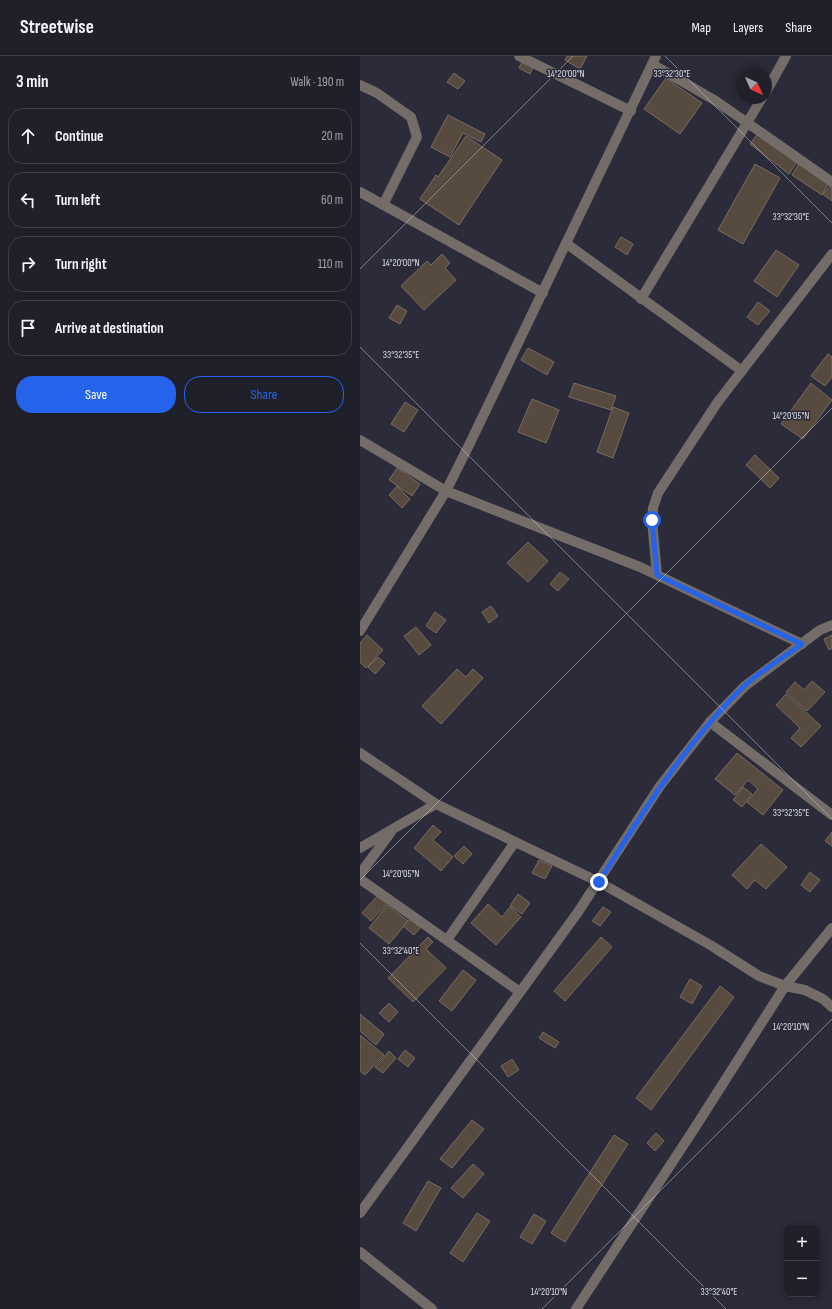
<!DOCTYPE html>
<meta charset="utf-8">
<style>
:root{--surface:#20202b;--page:#2d2d37;--text:#f1f3f6;--muted:#a2a3a9;--line:#3d3e47;--accent:#2563eb}
body{margin:0;font-family:"Sofia Sans Condensed",sans-serif;background:var(--page);color:var(--text)}
.controls{position:absolute;right:12px;bottom:12px;display:grid;overflow:hidden;border-radius:8px;box-shadow:0 2px 10px #0003}
.controls button{width:36px;height:36px;display:grid;place-items:center;padding:0;border:0;border-bottom:1px solid var(--line);background:var(--surface);color:var(--text);font:20px sans-serif}
.compass{position:absolute;left:376px;top:12px;width:36px;height:36px;border-radius:50%;background:var(--surface);box-shadow:0 2px 10px #0003;rotate:135deg}
.stop{position:absolute;width:12px;height:12px;margin:-9px;border:3px solid #2563eb;border-radius:50%;background:#fff}
.stop.end{background:#2563eb;border-color:#fff;box-shadow:0 1px 4px #0008}
.list{margin:0;padding:0;list-style:none}
h2{display:flex;justify-content:space-between;align-items:center;height:52px;margin:0;padding:0 16px;font-size:17px}
h2 small{font-size:13px;font-weight:400;color:var(--muted)}
.list li{display:grid;grid-template-columns:26px 1fr auto;gap:12px;align-items:center;box-sizing:border-box;height:56px;margin:0 8px 8px;padding:0 8px;border:1px solid var(--line);border-radius:16px}
.list b{display:block;font-size:15px;white-space:nowrap}
.list em{font-size:13px;font-style:normal;color:var(--muted)}
.actions{display:flex;gap:8px;padding:12px 16px}
.actions a{flex:1;padding:9px 0;border:1px solid var(--accent);border-radius:16px;text-align:center;font-size:14px;color:var(--accent)}
.actions .main{background:var(--accent);color:#fff}
.icon{flex:none;width:22px;height:22px;fill:none;stroke:currentColor;stroke-width:2;stroke-linecap:round;stroke-linejoin:round}
.map{position:relative;flex:none;width:472px;height:1253px;overflow:hidden}
header{display:flex;align-items:center;gap:24px;box-sizing:border-box;height:56px;padding:0 20px;background:var(--surface);border-bottom:1px solid var(--line)}
header strong{font-size:19px}
nav{display:flex;gap:22px;margin-inline-start:auto;font-size:14px}
main{display:flex}
aside{flex:1;background:var(--surface)}
.map>svg:first-child{display:block}
.building{fill:#574a3f;stroke:#796b60}
.lines{fill:none;stroke-linecap:round;stroke-linejoin:round}
.minor{stroke:#736c68;stroke-width:10}
.route{stroke:#2563eb;stroke-width:5}
.ticks{fill:none;stroke:#dddee7;stroke-width:1;stroke-opacity:0.45}
.ticks-label{font-size:10px;text-anchor:middle;fill:#dddee7;stroke:#2b2b39;stroke-width:3;stroke-linejoin:round;paint-order:stroke}
</style>
<header>
<strong>Streetwise</strong>
<nav><a>Map</a><a>Layers</a><a>Share</a></nav>
</header>
<main>
<aside>
<h2>3 min<small>Walk · 190 m</small></h2>
<ul class="list">
<li><svg class="icon" aria-label="ahead" viewBox="0 0 24 24"><path d="M12 20V5M6 11l6-6 6 6"/></svg><div><b>Continue</b></div><em>20 m</em></li>
<li><svg class="icon" aria-label="left" viewBox="0 0 24 24"><path d="M17 20v-9H6M10 6l-5 5 5 5"/></svg><div><b>Turn left</b></div><em>60 m</em></li>
<li><svg class="icon" aria-label="right" viewBox="0 0 24 24"><path d="M7 20v-9h11M14 6l5 5-5 5"/></svg><div><b>Turn right</b></div><em>110 m</em></li>
<li><svg class="icon" aria-label="arrive" viewBox="0 0 24 24"><path d="M6 21V4h12l-3 4 3 4H6"/></svg><div><b>Arrive at destination</b></div></li>
</ul>
<div class="actions"><a class="main">Save</a><a>Share</a></div>
</aside>
<div class="map">
<svg width="472" height="1253" viewBox="0 0 472 1253">
<rect width="100%" height="100%" fill="#2b2b39"/>
<g class="building">
<polygon points="207,0 227,0 220,13 205,4"/>
<polygon points="164,2 175,7 170,18 159,12"/>
<polygon points="94,17 105,25 98,33 87,26"/>
<polygon points="306,22 342,47 320,78 284,53"/>
<polygon points="88,59 125,78 121,86 103,77 90,101 71,91"/>
<polygon points="399,76 437,106 429,118 390,88"/>
<polygon points="106,80 142,104 99,169 60,143 76,119 78,121"/>
<polygon points="440,106 470,125 462,139 432,119"/>
<polygon points="395,108 420,122 383,188 358,174"/>
<polygon points="472,128 472,145 463,138"/>
<polygon points="261,181 273,188 267,199 255,191"/>
<polygon points="416,194 439,209 417,241 394,225"/>
<polygon points="82,198 90,207 85,212 96,224 64,254 41,230 67,205 71,209"/>
<polygon points="398,246 410,255 398,269 387,261"/>
<polygon points="37,249 47,255 40,268 29,262"/>
<polygon points="168,292 194,306 187,319 161,304"/>
<polygon points="468,298 472,301 472,321 465,330 451,320"/>
<polygon points="214,327 256,340 251,354 209,341"/>
<polygon points="451,327 472,344 443,383 421,368"/>
<polygon points="172,343 199,354 186,387 158,376"/>
<polygon points="45,346 58,354 44,376 31,368"/>
<polygon points="253,351 269,357 253,402 237,396"/>
<polygon points="395,399 419,422 410,432 386,409"/>
<polygon points="37,412 60,428 52,440 29,424"/>
<polygon points="37,430 50,443 42,452 29,439"/>
<polygon points="168,486 188,505 168,526 147,507"/>
<polygon points="200,516 209,523 198,535 190,528"/>
<polygon points="131,550 138,560 129,567 122,556"/>
<polygon points="75,556 86,564 76,577 66,570"/>
<polygon points="56,571 71,589 59,599 44,580"/>
<polygon points="7,579 23,594 6,612 0,606 0,587"/>
<polygon points="472,579 472,592 469,594 464,583"/>
<polygon points="18,601 25,607 15,618 8,611"/>
<polygon points="97,613 106,621 113,613 123,622 81,668 62,650"/>
<polygon points="452,625 465,636 447,655 426,636 435,626 444,634"/>
<polygon points="426,638 461,670 441,691 431,682 440,672 416,649"/>
<polygon points="377,697 423,734 403,759 387,746 398,733 388,724 375,739 355,723"/>
<polygon points="383,731 392,738 382,751 373,744"/>
<polygon points="73,769 81,776 73,784 93,801 81,815 54,792"/>
<polygon points="472,776 472,790 465,785"/>
<polygon points="401,788 427,811 406,833 395,824 387,833 372,819"/>
<polygon points="104,790 112,798 103,808 94,800"/>
<polygon points="179,804 192,810 185,823 172,817"/>
<polygon points="450,816 460,824 450,836 441,829"/>
<polygon points="19,838 28,846 11,865 2,857"/>
<polygon points="158,838 170,847 162,858 150,850"/>
<polygon points="128,848 142,861 150,851 161,861 136,889 111,867"/>
<polygon points="27,849 48,865 29,888 9,872"/>
<polygon points="243,851 251,856 240,870 232,865"/>
<polygon points="51,862 61,871 54,879 43,870"/>
<polygon points="68,881 73,886 66,893 86,912 53,946 28,922"/>
<polygon points="241,881 252,891 205,945 194,935"/>
<polygon points="103,914 116,924 92,955 79,945"/>
<polygon points="330,923 342,930 332,948 320,941"/>
<polygon points="360,930 374,941 291,1054 276,1042"/>
<polygon points="29,947 38,956 29,966 19,957"/>
<polygon points="0,958 24,978 16,989 0,975"/>
<polygon points="183,976 199,986 195,992 179,982"/>
<polygon points="0,979 24,999 5,1019 0,1015"/>
<polygon points="45,994 55,1002 48,1011 38,1003"/>
<polygon points="29,995 36,1002 23,1017 15,1011"/>
<polygon points="152,1003 159,1014 148,1021 141,1010"/>
<polygon points="112,1064 124,1073 92,1112 80,1103"/>
<polygon points="296,1077 304,1085 295,1095 287,1087"/>
<polygon points="254,1079 268,1088 205,1186 191,1177"/>
<polygon points="113,1108 124,1118 103,1142 91,1132"/>
<polygon points="68,1125 81,1132 56,1175 43,1167"/>
<polygon points="117,1157 130,1165 103,1206 90,1197"/>
<polygon points="174,1158 186,1165 172,1188 160,1181"/>
</g>
<g class="lines">
<g class="minor">
<polyline points="159,0 271,55"/>
<polyline points="292,8 356,45 472,126"/>
<polyline points="0,29 17,37 51,61 57,81 23,149"/>
<polyline points="406,36 426,0"/>
<polyline points="0,136 183,237"/>
<polyline points="207,188 382,315"/>
<polyline points="281,243 402,42"/>
<polyline points="0,384 86,435 280,511 442,588"/>
<polyline points="297,519 292,464 293,452 298,437 357,347 472,198"/>
<polyline points="0,575 86,435 111,385 296,0"/>
<polyline points="350,666 472,759"/>
<polyline points="0,697 76,748 239,826 352,890 399,920 425,930 445,934 463,943 472,951"/>
<polyline points="0,792 76,748"/>
<polyline points="0,818 31,776"/>
<polyline points="0,823 160,936"/>
<polyline points="87,884 155,786"/>
<polyline points="0,1157 218,856 300,730 350,666 385,630 460,574 472,569"/>
<polyline points="0,1196 72,1253"/>
<polyline points="216,1253 336,1070 425,930 472,872"/>
</g>
</g>
<g class="lines">
<path class="route" d="M239,826c43,-69 86,-138 144,-195 17,-16 40,-29 59,-43l-145,-69 -5,-55"/>
</g>
<path class="ticks" d="M305,0l167,167M0,213l213,-213M0,291l472,472M0,824l472,-472M0,887l366,366M182,1253l290,-290"/>
<g class="ticks-label">
<text x="206" y="21">14°20'00"N</text>
<text x="312" y="21">33°32'30"E</text>
<text x="431" y="164">33°32'30"E</text>
<text x="41" y="210">14°20'00"N</text>
<text x="41" y="302">33°32'35"E</text>
<text x="431" y="363">14°20'05"N</text>
<text x="431" y="760">33°32'35"E</text>
<text x="41" y="821">14°20'05"N</text>
<text x="41" y="898">33°32'40"E</text>
<text x="431" y="974">14°20'10"N</text>
<text x="189" y="1239">14°20'10"N</text>
<text x="359" y="1239">33°32'40"E</text>
</g>
</svg>
<div class="controls">
<button>+</button>
<button>−</button>
</div>
<svg class="compass" viewBox="-18 -18 36 36"><path d="M0-13l5 13h-10z" fill="#e53935"/><path d="M0 13l5-13h-10z" fill="#a2a3a9"/></svg>
<div class="stop" style="left:292px;top:464px"></div>
<div class="stop end" style="left:239px;top:826px"></div>
</div>
</main>
